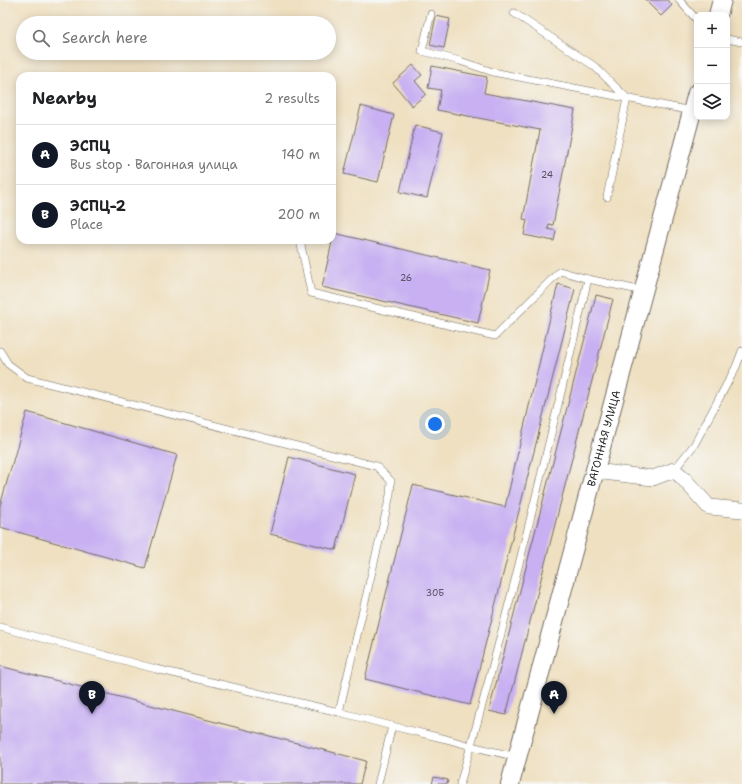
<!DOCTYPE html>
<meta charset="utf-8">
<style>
:root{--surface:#fff;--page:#f6f6f6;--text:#202124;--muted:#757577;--line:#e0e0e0;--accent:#111827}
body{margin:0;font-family:"Shantell Sans",sans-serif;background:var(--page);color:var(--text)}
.controls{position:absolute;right:12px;top:12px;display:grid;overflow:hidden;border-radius:8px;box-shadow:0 2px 10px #0003}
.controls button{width:36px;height:36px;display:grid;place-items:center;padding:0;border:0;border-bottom:1px solid var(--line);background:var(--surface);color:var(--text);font:20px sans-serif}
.you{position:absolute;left:435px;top:424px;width:14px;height:14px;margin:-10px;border:3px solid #fff;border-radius:50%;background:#1a73e8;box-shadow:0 0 0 6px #1a73e833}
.badge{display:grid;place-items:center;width:26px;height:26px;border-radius:50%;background:var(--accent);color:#fff;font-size:13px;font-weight:700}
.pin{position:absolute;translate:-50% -33px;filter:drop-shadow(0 1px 2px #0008)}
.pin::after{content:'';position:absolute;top:21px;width:14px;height:12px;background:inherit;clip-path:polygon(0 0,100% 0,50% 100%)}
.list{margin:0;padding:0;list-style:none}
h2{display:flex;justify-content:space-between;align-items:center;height:52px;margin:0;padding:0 16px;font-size:17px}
h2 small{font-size:13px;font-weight:400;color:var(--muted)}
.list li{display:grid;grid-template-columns:26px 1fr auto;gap:12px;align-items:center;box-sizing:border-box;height:60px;padding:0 16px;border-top:1px solid var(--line)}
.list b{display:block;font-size:15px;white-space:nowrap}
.list p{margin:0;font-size:13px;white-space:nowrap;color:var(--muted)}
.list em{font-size:13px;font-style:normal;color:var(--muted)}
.icon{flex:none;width:22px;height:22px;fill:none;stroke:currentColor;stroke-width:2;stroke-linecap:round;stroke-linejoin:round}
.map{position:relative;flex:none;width:742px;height:784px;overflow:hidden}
.search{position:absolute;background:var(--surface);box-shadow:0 2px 10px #0003;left:16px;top:16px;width:320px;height:44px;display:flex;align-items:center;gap:10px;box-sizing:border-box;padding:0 14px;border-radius:22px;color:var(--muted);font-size:15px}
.panel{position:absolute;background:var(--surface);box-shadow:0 2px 10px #0003;left:16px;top:72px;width:320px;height:172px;border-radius:12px}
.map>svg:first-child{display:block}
.building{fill:#c8b0f2}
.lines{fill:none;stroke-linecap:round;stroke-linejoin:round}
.service-casing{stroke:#706a60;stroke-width:8}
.minor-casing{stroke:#706a60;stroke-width:16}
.tertiary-casing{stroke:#706a60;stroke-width:20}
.service{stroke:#fff;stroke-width:7}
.minor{stroke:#fff;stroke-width:15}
.tertiary{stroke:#fff;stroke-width:18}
.labels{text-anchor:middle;stroke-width:3;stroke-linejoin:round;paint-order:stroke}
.number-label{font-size:9px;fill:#524c5d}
.street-label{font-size:11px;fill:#2b2b2b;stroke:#f6f6f2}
</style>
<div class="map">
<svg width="742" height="784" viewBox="0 0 742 784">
<rect width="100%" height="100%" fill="#f6f6f2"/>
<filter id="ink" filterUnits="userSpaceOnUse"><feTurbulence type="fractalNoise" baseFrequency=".025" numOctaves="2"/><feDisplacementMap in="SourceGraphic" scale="8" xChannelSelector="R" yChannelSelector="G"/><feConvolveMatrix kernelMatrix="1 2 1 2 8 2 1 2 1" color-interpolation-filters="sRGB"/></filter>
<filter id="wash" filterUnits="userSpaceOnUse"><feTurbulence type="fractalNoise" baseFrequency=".012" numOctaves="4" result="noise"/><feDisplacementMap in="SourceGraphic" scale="16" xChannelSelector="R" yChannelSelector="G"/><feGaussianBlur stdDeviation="0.9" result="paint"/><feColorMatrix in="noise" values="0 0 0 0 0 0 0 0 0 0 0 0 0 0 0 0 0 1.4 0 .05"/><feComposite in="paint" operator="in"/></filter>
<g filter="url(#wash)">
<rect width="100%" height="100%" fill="#efe0c1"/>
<g id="blocks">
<g class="building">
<polygon points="645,0 667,0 672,5 661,16"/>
<polygon points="436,16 450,19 444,48 430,45"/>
<polygon points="413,65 422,75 415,81 426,94 412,106 393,83"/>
<polygon points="432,66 487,77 484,93 575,110 553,225 549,224 548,229 556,231 554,241 524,235 527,220 523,219 540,130 437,110 441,90 428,88"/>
<polygon points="361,106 394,115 378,182 344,174"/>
<polygon points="415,125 443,132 427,198 400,192"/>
<polygon points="334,233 490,270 478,323 322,287"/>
<polygon points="558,284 575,289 470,705 365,679 413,485 505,507"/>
<polygon points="596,295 613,299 506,715 489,711"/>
<polygon points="27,412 177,455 145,568 0,527 0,506"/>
<polygon points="289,457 355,474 336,550 270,534"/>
<polygon points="0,666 366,761 360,784 0,784"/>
<polygon points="434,777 448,780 447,784 432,784"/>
</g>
</g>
</g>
<g filter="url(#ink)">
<use href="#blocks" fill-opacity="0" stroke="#706a60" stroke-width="1"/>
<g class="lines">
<defs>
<g id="service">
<polyline points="679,0 697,20"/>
<polyline points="514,13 594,66 627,98 607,197"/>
<polyline points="431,14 422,51 460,61 493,72 692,111"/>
<polyline points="727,39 742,42"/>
<polyline points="302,240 301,245 311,293 495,336 560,271 588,279"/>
<polyline points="0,351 8,364 27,378 376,466 391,481 390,495 339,712"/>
<polyline points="674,470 694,445 736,367 742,351"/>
<polyline points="0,627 156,669 339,712 392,726 446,739 471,746 517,757"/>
<polyline points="378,784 392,726"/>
<path d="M460,784c48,-167 88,-336 128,-505l55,12"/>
</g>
<polyline id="minor" points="595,471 653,478 674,470 683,478 709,507 742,510"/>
<g id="tertiary">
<polyline points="718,15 722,0"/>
<path id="s1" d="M510,784l187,-691"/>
</g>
</defs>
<use href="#service" class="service-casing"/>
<use href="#minor" class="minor-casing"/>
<use href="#tertiary" class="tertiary-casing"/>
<use href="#service" class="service"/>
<use href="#minor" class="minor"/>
<use href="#tertiary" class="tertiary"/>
</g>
</g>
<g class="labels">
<g class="number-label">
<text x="547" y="178">24</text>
<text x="406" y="281">26</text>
<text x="435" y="596">30Б</text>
</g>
<g class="street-label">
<text dy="4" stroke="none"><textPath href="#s1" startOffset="358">ВАГОННАЯ УЛИЦА</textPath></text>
</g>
</g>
</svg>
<div class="controls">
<button>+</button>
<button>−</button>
<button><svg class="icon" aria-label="layers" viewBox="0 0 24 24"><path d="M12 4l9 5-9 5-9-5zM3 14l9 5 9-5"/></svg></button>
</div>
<div class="you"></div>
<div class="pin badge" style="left:554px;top:714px">A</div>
<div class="pin badge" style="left:92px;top:714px">B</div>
<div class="search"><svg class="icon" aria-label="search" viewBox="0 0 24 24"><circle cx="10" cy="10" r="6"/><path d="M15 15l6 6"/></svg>Search here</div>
<section class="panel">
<h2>Nearby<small>2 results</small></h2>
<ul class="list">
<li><span class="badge">A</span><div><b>ЭСПЦ</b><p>Bus stop · Вагонная улица</p></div><em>140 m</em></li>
<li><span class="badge">B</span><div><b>ЭСПЦ-2</b><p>Place</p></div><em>200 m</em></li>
</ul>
</section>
</div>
